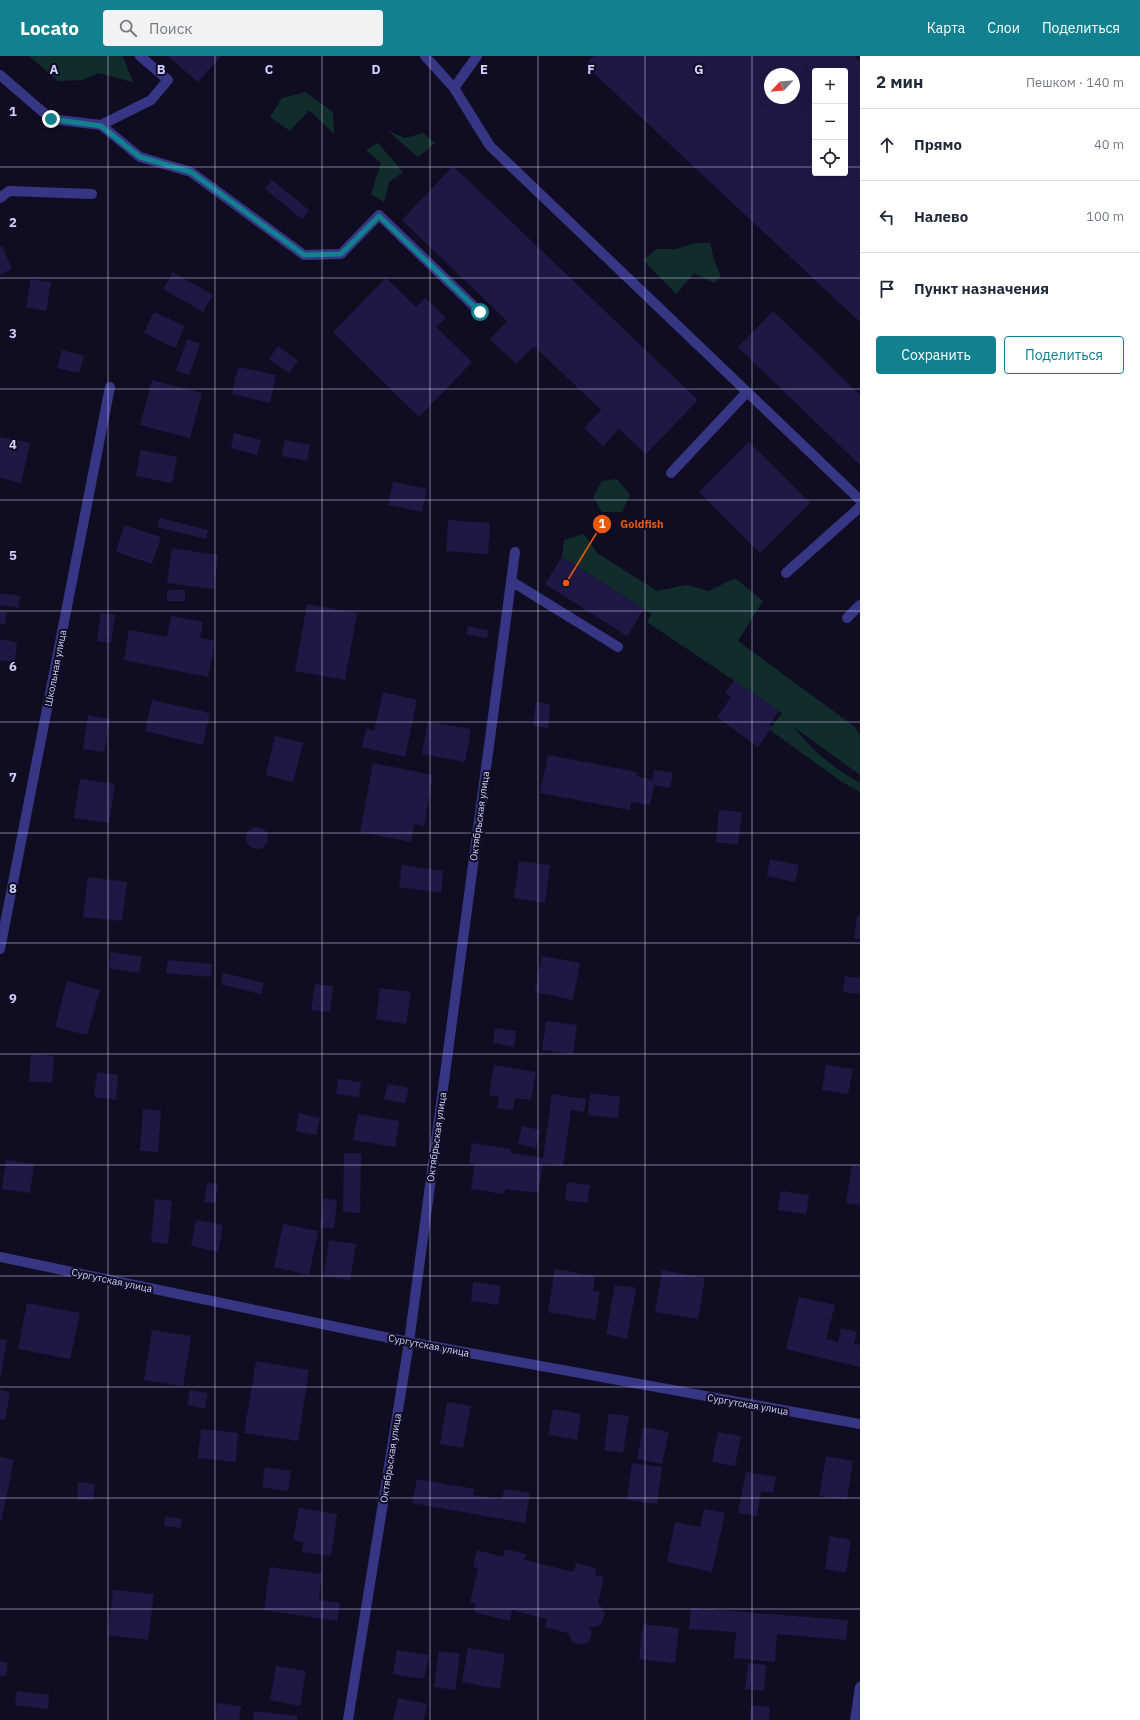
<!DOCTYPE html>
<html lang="ru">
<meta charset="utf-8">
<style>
:root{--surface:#fff;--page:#f2f2f3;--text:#1f2937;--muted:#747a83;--line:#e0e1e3;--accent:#11808f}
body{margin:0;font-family:"IBM Plex Sans",sans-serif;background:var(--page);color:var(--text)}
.controls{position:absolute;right:12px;top:12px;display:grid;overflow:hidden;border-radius:4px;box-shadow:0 4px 16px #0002}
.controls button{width:36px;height:36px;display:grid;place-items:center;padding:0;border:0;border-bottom:1px solid var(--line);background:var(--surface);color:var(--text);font:20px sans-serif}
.compass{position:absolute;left:764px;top:12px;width:36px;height:36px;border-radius:50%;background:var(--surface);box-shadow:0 4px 16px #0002;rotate:244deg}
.stop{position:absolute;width:12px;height:12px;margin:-9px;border:3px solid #11808f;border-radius:50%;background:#fff}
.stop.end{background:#11808f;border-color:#fff;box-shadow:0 1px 4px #0008}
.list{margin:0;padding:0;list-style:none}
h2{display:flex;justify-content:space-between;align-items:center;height:52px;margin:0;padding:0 16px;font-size:17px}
h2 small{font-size:13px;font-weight:400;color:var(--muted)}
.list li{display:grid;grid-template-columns:26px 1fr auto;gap:12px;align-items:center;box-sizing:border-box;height:72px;padding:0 16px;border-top:1px solid var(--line)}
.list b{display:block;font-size:15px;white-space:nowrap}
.list em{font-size:13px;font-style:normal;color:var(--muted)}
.actions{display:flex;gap:8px;padding:12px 16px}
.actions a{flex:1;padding:9px 0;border:1px solid var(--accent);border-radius:4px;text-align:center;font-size:14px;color:var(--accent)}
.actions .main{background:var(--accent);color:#fff}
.icon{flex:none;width:22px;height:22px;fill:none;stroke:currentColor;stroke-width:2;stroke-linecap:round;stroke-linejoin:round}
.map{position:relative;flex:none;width:860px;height:1664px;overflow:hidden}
header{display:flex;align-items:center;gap:24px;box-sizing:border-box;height:56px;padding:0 20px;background:var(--accent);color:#fff}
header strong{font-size:19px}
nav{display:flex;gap:22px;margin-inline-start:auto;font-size:14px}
.search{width:280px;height:36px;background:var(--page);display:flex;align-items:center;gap:10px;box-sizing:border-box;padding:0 14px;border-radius:4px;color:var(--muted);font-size:15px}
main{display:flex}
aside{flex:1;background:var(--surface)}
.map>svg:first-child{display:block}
.green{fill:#102d2b}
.building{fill:#1f1845;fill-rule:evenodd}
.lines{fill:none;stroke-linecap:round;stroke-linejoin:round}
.minor{stroke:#363684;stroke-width:10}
.route{stroke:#11808f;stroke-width:5}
.grid{fill:none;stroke:#d3cfff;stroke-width:1;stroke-opacity:0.55}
.labels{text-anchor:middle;stroke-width:4;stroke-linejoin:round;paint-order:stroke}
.street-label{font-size:10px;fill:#d3cfff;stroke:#100d23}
.grid-label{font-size:13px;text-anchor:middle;font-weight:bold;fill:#d3cfff;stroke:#100d23;stroke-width:4;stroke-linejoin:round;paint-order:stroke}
.leader{fill:none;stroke:#e8590c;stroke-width:1.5}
.callout-dot{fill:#e8590c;stroke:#100d23;stroke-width:1.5}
.mark-label{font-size:12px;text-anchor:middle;font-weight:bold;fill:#fff}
.callout-label{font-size:11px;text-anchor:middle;font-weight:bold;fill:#e8590c;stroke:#100d23;stroke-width:4;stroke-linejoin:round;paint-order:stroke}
</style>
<header>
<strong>Locato</strong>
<div class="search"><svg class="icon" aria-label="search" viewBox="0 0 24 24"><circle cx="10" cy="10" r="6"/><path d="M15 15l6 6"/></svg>Поиск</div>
<nav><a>Карта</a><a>Слои</a><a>Поделиться</a></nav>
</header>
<main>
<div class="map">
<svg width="860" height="1664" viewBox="0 0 860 1664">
<rect width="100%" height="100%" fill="#100d23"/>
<g class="green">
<polygon points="29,0 123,0 133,26 98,17 83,24 58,25"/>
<polygon points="305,36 333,56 334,78 309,54 290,75 270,61 282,42"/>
<polygon points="388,75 405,82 423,77 435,87 418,101"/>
<polygon points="378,87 403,116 389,126 384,146 371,138 381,107 366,94"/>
<polygon points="696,187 710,187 714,204 721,220 714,227 694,217 676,238 643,204 657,193 676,193"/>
<polygon points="617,423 630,439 622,456 602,456 593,441 602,425"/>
<path d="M584,478l13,19 60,38 29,-6 23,6 26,-13 28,23 -25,40 117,86 5,9v39l-66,-48c17,23 41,42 66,56v9l-18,-10 -72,-52 12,-17 -135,-91 5,-8 -90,-57 2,-17z"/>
</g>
<g class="building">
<polygon points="168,0 221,0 198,26"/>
<path d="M593,0h261l6,5v261l-275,-257zM815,15h30v102h-30zM770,18h24v24h-24z"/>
<polygon points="453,110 698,344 646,398 619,373 603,390 584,372 601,354 534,290 516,308 490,283 507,265 402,164"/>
<polygon points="272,124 309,154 302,163 265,133"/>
<polygon points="2,190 12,213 0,219 0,191"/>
<polygon points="173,216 213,239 203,256 163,233"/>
<polygon points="386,222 416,251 425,242 446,262 436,271 472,306 419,361 333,276"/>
<polygon points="31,223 51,226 46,255 26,251"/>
<polygon points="773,255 860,339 860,409 738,291"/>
<polygon points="154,256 185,270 175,292 144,277"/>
<polygon points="187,283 200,288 189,319 176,315"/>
<polygon points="278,290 298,305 289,317 269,303"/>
<polygon points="62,294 84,300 79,317 57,312"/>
<polygon points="238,311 276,319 270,347 232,338"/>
<polygon points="152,324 202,337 190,382 140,369"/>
<polygon points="234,377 261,384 257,399 231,392"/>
<polygon points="0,381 30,387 21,427 0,422"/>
<polygon points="285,384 310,389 307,405 282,400"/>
<polygon points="749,386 810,447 760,497 699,436"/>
<polygon points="141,394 177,401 172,427 136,420"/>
<polygon points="393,426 427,433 422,456 388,449"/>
<polygon points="160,462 208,474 206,483 157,471"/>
<polygon points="448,464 490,467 488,498 446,495"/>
<polygon points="124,469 161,481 152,508 116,496"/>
<polygon points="172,492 218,499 214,533 167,527"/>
<polygon points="562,501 644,553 627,580 545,528"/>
<rect x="167" y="534" width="18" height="11"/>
<polygon points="0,537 20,540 18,552 0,549"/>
<polygon points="307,548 357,557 345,624 295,615"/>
<polygon points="0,555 7,556 5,569 0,568"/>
<polygon points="101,557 115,559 111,587 97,585"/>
<polygon points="171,560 203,566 200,582 215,585 208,621 124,604 129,574 167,581"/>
<polygon points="468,570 488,574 487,582 466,578"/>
<polygon points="0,583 17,586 15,606 0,604"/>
<polygon points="734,624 779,655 769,669 772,671 758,691 717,661 731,641 725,637"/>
<polygon points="383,636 417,644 405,701 362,691 366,673 374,675"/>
<polygon points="152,644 210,657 203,689 145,675"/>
<polygon points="536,646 550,648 548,672 533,670"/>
<polygon points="88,659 110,663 104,696 83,693"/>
<polygon points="428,666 471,673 465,706 422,698"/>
<polygon points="275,680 303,687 293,726 266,719"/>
<polygon points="548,699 637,716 636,720 652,724 654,714 673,717 670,732 654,729 650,749 631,746 630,754 540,737"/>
<polygon points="373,707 433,719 424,770 414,768 411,786 360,776"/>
<polygon points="80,723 115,728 109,767 74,762"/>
<polygon points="719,754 742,756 738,789 716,786"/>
<circle cx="257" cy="782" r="11"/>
<polygon points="770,803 799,809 795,826 767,820"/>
<polygon points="519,805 550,809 545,847 514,842"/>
<polygon points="402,809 443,815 441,837 399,831"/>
<polygon points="88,821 127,826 122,865 83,861"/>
<polygon points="857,859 860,860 860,883 854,882"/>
<polygon points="111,896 142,901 139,917 109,912"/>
<polygon points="542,900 580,907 573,944 535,936"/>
<polygon points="168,904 212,908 211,921 166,917"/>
<polygon points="223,917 264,927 261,938 221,928"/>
<polygon points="845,920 860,922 860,938 843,936"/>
<polygon points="67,925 100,934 87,979 55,971"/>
<polygon points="315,928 333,930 330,956 311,954"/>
<polygon points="380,932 411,936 406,968 376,963"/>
<polygon points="546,965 577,969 573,998 542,994"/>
<polygon points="495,972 516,975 514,991 493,987"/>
<polygon points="31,998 54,1000 52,1027 29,1025"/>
<polygon points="494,1009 536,1016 531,1044 515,1042 513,1054 497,1052 499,1041 489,1039"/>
<polygon points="826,1009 853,1013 848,1038 822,1034"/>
<polygon points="97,1016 118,1019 116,1044 94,1041"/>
<polygon points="338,1023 361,1026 359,1041 336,1038"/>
<polygon points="388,1028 409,1032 405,1047 384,1043"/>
<polygon points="590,1037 620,1041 618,1062 588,1059"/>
<polygon points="552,1038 586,1043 584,1056 571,1054 563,1110 543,1107 538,1137 505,1133 505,1138 471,1133 475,1107 469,1107 472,1087 511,1093 511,1097 543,1102"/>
<polygon points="143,1053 161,1055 158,1096 140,1095"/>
<polygon points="299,1057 320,1062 316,1079 296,1075"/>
<polygon points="358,1058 399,1065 395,1091 353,1084"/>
<polygon points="522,1070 540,1074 536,1092 518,1088"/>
<polygon points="344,1097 361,1097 360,1157 343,1156"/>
<polygon points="6,1104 34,1108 30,1137 2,1133"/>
<polygon points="852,1109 860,1110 860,1149 846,1147"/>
<polygon points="567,1126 590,1129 587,1147 565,1144"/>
<polygon points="207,1127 218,1128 215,1147 204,1146"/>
<polygon points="781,1135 809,1139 806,1158 778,1154"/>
<polygon points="324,1142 337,1144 334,1173 320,1171"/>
<polygon points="155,1143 172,1145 168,1188 151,1186"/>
<polygon points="196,1164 223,1169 218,1196 191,1190"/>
<polygon points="283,1168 318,1175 309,1219 274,1211"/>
<polygon points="329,1184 356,1188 350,1224 324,1220"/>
<polygon points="555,1213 595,1220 593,1235 600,1236 595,1264 548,1256"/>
<polygon points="662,1214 705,1222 698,1263 655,1256"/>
<polygon points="473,1226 501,1230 498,1249 471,1245"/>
<polygon points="615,1229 636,1232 627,1283 606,1278"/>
<polygon points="799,1241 835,1249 826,1283 838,1286 841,1272 857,1276 854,1288 860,1289 860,1311 786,1293"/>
<polygon points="27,1247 80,1257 70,1303 18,1293"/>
<polygon points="152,1274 191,1280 183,1330 144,1324"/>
<polygon points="0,1283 7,1284 1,1320 0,1320"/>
<polygon points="256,1305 309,1314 298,1385 244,1377"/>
<polygon points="0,1334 10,1336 5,1364 0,1363"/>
<polygon points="190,1334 208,1337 205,1353 187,1349"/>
<polygon points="447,1346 471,1350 463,1392 440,1388"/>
<polygon points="553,1353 581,1358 577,1384 548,1379"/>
<polygon points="609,1358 629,1360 623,1397 604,1394"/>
<polygon points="643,1371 669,1376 662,1408 637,1403"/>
<polygon points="201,1373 238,1377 236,1406 198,1402"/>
<polygon points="718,1376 741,1380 735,1410 712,1406"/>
<polygon points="826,1400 853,1405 847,1444 819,1440"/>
<polygon points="0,1401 14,1404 1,1466 0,1465"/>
<polygon points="632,1407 662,1411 657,1448 627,1444"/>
<polygon points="265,1411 291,1415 288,1435 262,1431"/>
<polygon points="746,1416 776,1421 773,1437 761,1435 757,1460 738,1457"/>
<polygon points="417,1423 474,1433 473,1439 502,1444 504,1433 530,1437 525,1467 412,1447"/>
<polygon points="78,1426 95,1428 93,1445 77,1443"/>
<polygon points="299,1452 337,1458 331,1500 302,1496 303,1486 293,1484"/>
<polygon points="704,1453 725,1457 712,1516 667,1506 675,1466 700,1471"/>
<polygon points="165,1460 182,1463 180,1472 164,1470"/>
<polygon points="830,1480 851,1484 846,1517 825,1513"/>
<polygon points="505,1493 526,1498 524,1504 574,1516 576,1507 596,1512 595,1519 604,1521 598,1547 605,1557 601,1569 589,1572 592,1576 589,1586 579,1589 573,1587 568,1577 545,1571 547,1563 512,1554 510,1565 474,1556 476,1548 470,1546 478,1512 473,1511 477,1494 503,1501"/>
<polygon points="270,1511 322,1518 319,1544 340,1547 337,1565 264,1554"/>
<polygon points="113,1534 154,1538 148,1584 108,1579"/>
<polygon points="691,1552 848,1564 846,1584 777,1578 775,1606 734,1602 736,1576 689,1573"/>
<polygon points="643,1568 679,1572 675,1607 639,1603"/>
<polygon points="468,1592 505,1598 500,1633 462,1626"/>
<polygon points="397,1594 429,1599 424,1623 393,1618"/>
<polygon points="439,1595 460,1598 455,1634 434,1631"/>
<polygon points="0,1605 8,1607 6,1620 0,1620"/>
<polygon points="748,1607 766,1609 764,1635 745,1633"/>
<polygon points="276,1610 306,1615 300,1650 270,1644"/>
<polygon points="17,1635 49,1639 48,1653 15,1649"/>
<polygon points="398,1642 427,1648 424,1664 393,1664"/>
<polygon points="217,1647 241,1650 239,1664 215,1664"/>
<polygon points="751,1649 770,1651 769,1664 750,1664"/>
<polygon points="254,1655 297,1660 297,1664 253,1664"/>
</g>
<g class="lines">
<g class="minor">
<polyline points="425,0 454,32 490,90 860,444"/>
<polyline points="0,19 51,63 101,69 140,101 191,116 304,199 341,198 379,159 480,256"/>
<polyline points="454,32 477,0"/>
<polyline points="101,69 151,44 168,24 140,0"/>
<polyline points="0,142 9,135 92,138"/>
<polyline points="671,417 747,336"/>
<polyline points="786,517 860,451"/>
<polyline points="511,525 618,591"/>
<polyline points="847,562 860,549"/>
<polyline points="0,893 110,331"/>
<polyline points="0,1201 409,1286 860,1368"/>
<polyline points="348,1664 409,1286 515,496"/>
<polyline points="855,1664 860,1631"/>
</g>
</g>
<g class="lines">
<polyline class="route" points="51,63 101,70 140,101 191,116 304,199 341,198 379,160 480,256"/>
</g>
<path class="grid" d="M108,0v1664M215,0v1664M322,0v1664M430,0v1664M538,0v1664M645,0v1664M752,0v1664M0,111h815M845,111h15M0,222h860M0,333h860M0,444h860M0,555h860M0,666h860M0,777h860M0,887h860M0,998h860M0,1109h860M0,1220h860M0,1331h860M0,1442h860M0,1553h860"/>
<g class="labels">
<g class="street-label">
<text transform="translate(55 612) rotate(-79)" y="4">Школьная улица</text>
<text transform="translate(479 760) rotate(-82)" y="4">Октябрьская улица</text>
<text transform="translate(436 1081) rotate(-82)" y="4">Октябрьская улица</text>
<text transform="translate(112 1224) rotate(12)" y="4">Сургутская улица</text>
<text transform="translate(429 1289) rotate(11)" y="4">Сургутская улица</text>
<text transform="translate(748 1348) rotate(10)" y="4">Сургутская улица</text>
<text transform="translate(390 1402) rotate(-81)" y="4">Октябрьская улица</text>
</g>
</g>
<g class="grid-label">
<text x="54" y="18">A</text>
<text x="161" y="18">B</text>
<text x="269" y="18">C</text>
<text x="376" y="18">D</text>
<text x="484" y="18">E</text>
<text x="591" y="18">F</text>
<text x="699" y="18">G</text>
<text x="13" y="60">1</text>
<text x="13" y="171">2</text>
<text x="13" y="282">3</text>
<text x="13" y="393">4</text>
<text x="13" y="504">5</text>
<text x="13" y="615">6</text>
<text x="13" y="726">7</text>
<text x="13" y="837">8</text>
<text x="13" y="947">9</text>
</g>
<path class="leader" d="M566 527L602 468"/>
<g class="callout-dot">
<circle cx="566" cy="527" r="4"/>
<circle cx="602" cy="468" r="10"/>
</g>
<g class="mark-label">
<text x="602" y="472">1</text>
</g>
<g class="callout-label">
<text x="642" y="472">Goldfish</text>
</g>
</svg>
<div class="controls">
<button>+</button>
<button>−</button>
<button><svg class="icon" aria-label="locate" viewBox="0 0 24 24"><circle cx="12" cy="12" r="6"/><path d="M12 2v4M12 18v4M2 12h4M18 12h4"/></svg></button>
</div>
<svg class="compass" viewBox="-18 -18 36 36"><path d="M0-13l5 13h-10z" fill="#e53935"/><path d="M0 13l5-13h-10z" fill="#747a83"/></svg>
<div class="stop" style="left:480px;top:256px"></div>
<div class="stop end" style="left:51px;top:63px"></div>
</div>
<aside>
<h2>2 мин<small>Пешком · 140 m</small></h2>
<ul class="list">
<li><svg class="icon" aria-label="ahead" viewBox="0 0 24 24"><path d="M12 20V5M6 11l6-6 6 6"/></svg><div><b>Прямо</b></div><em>40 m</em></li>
<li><svg class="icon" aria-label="left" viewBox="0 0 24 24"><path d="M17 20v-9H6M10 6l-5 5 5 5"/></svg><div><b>Налево</b></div><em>100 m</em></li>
<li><svg class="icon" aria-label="arrive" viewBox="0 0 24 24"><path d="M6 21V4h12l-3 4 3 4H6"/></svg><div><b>Пункт назначения</b></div></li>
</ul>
<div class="actions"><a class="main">Сохранить</a><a>Поделиться</a></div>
</aside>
</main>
